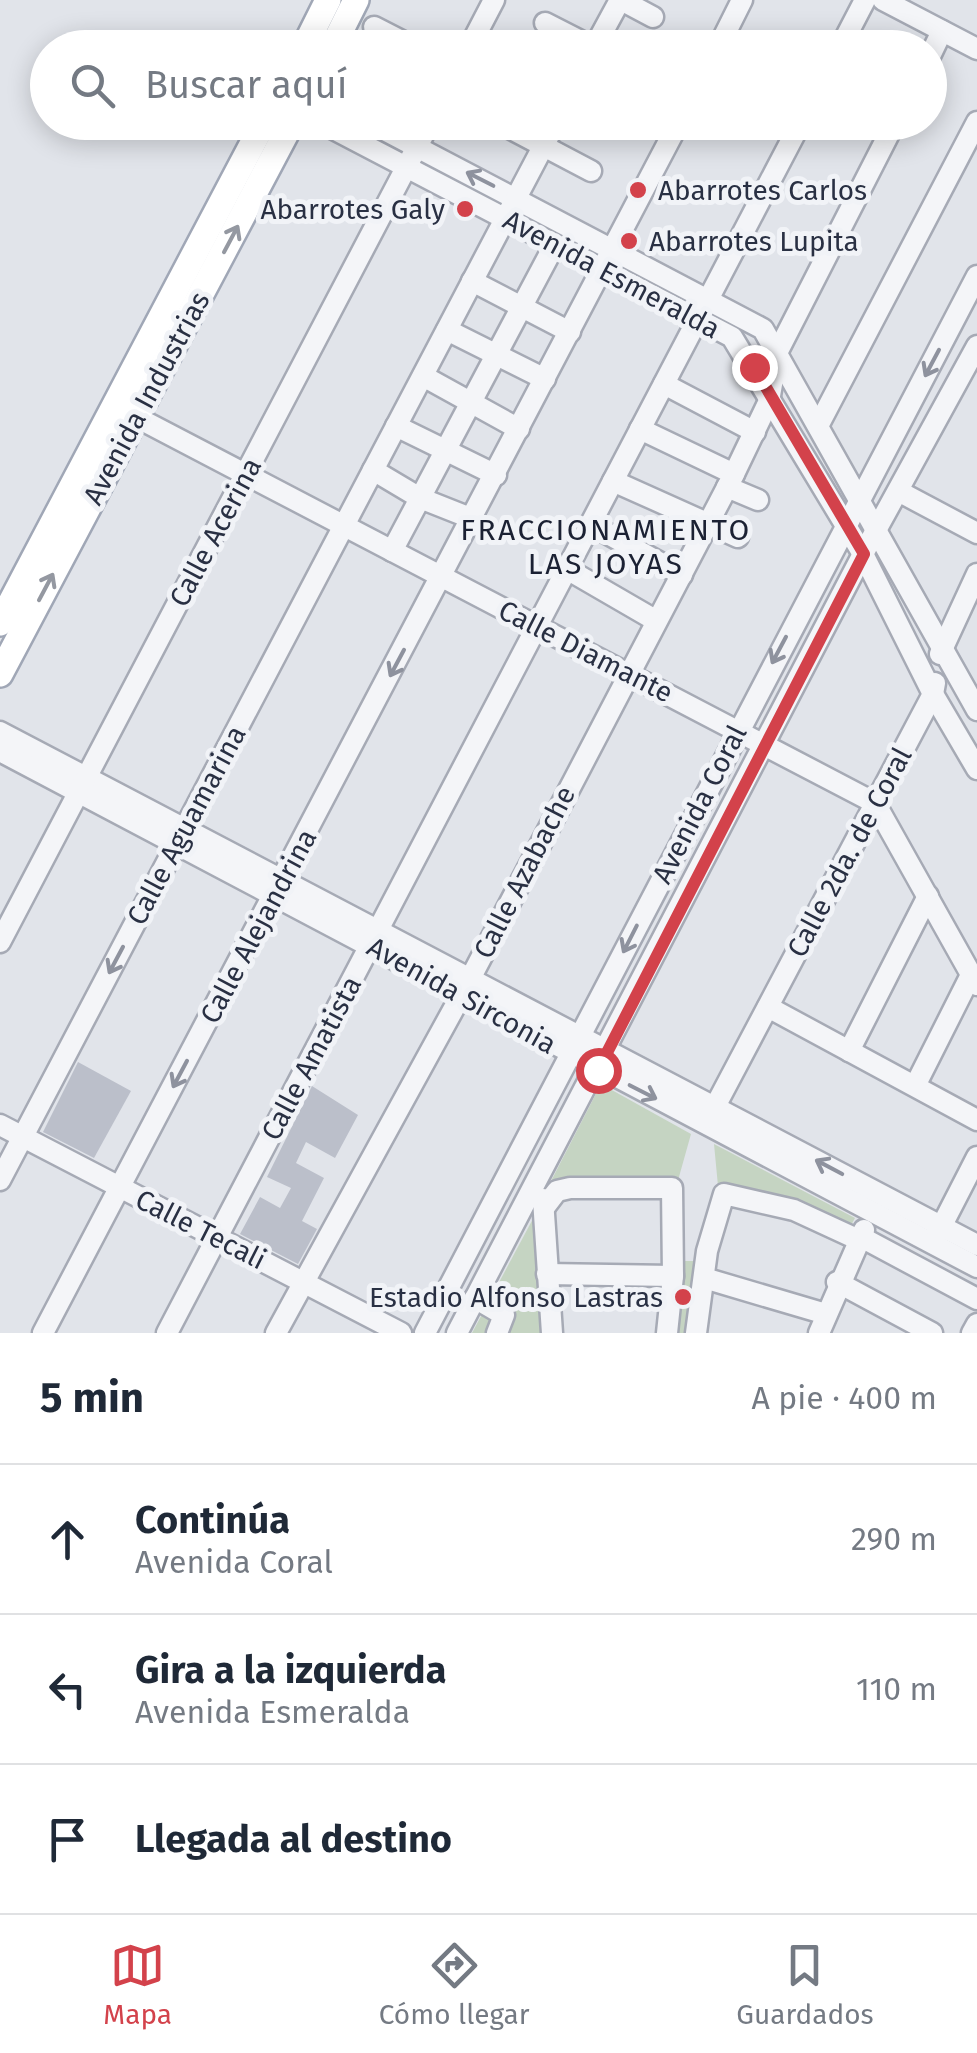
<!DOCTYPE html>
<html lang="es">
<meta charset="utf-8">
<style>
:root{--surface:#fff;--page:#f6f6f7;--text:#1f2937;--muted:#747a83;--line:#e0e1e3;--accent:#d3424b}
body{margin:0;font-family:"Fira Sans",sans-serif;background:var(--page);color:var(--text)}
.stop{position:absolute;width:30px;height:30px;margin:-22px;border:8px solid #d3424b;border-radius:50%;background:#fff}
.stop.end{background:#d3424b;border-color:#fff;box-shadow:0 2px 10px #0008}
.list{margin:0;padding:0;list-style:none}
h2{display:flex;justify-content:space-between;align-items:center;height:130px;margin:0;padding:0 40px;font-size:42px}
h2 small{font-size:32px;font-weight:400;color:var(--muted)}
.list li{display:grid;grid-template-columns:65px 1fr auto;gap:30px;align-items:center;box-sizing:border-box;height:150px;padding:0 40px;border-top:2px solid var(--line)}
.list b{display:block;font-size:38px;white-space:nowrap}
.list p{margin:0;font-size:32px;white-space:nowrap;color:var(--muted)}
.list em{font-size:32px;font-style:normal;color:var(--muted)}
.icon{flex:none;width:55px;height:55px;fill:none;stroke:currentColor;stroke-width:2;stroke-linecap:round;stroke-linejoin:round}
.map{position:relative;flex:none;width:977px;height:1333px;overflow:hidden}
.search{position:absolute;background:var(--surface);box-shadow:0 5px 25px #0003;left:30px;right:30px;top:30px;height:110px;display:flex;align-items:center;gap:25px;box-sizing:border-box;padding:0 35px;border-radius:55px;color:var(--muted);font-size:38px}
.sheet{height:580px;background:var(--surface)}
nav{display:flex;justify-content:space-around;align-items:center;box-sizing:border-box;height:140px;border-top:2px solid var(--line);background:var(--surface);font-size:28px;color:var(--muted)}
nav a{display:grid;justify-items:center;gap:5px}
nav .on{color:var(--accent)}
.map>svg:first-child{display:block}
.green{fill:#c5d4c2}
.building{fill:#bbbfca}
.lines{fill:none;stroke-linecap:round;stroke-linejoin:round}
.minor-casing{stroke:#a6aab5;stroke-width:25}
.major-casing{stroke:#a0a7b6;stroke-width:30}
.minor{stroke:#f4f5f8;stroke-width:20}
.major{stroke:#fff;stroke-width:25}
.oneway{stroke:#8e929e}
.oneway2{stroke:#9498a1}
.route{stroke:#d3424b;stroke-width:12}
.poi-dot{fill:#d3424b;stroke:#f1f3f7;stroke-width:4}
.labels{text-anchor:middle;stroke-width:10;stroke-linejoin:round;paint-order:stroke}
.poi-label{font-size:28px;fill:#293043;stroke:#f1f3f7;text-anchor:start}
.street-label{font-size:28px;fill:#293043;stroke:#f1f3f7}
.neighbourhood-label{font-size:30px;letter-spacing:2.5px;fill:#1b2133;stroke:#f1f3f7}
</style>
<div class="map">
<svg width="977" height="1333" viewBox="0 0 977 1333">
<rect width="100%" height="100%" fill="#e1e4ea"/>
<g class="green">
<polygon points="601,1084 691,1134 677,1184 596,1177 550,1183"/>
<polygon points="714,1144 855,1218 849,1229 769,1198 718,1186"/>
<polygon points="535,1215 542,1333 472,1333"/>
<polygon points="681,1261 694,1261 687,1333 671,1333"/>
</g>
<g class="building">
<polygon points="78,1062 131,1091 94,1158 43,1132"/>
<polygon points="312,1086 358,1115 335,1158 306,1142 296,1163 324,1178 302,1221 317,1229 298,1264 240,1234 260,1197 280,1208 291,1188 267,1177"/>
</g>
<g class="lines">
<defs>
<g id="minor">
<polyline points="621,0 653,17"/>
<polyline points="883,0 977,49"/>
<polyline points="545,23 594,48"/>
<polyline points="374,27 415,48"/>
<polyline points="469,48 494,0"/>
<polyline points="594,48 620,0"/>
<polyline points="718,48 742,0"/>
<polyline points="840,48 865,0"/>
<polyline points="930,56 942,31"/>
<polyline points="320,122 732,337 863,554 933,694 977,769"/>
<polyline points="369,122 763,329 977,710"/>
<polyline points="498,122 591,171"/>
<polyline points="472,281 570,332"/>
<polyline points="447,330 545,379"/>
<polyline points="423,376 519,429"/>
<polyline points="664,384 755,432"/>
<polyline points="136,417 875,803 977,985"/>
<polyline points="396,426 496,475"/>
<polyline points="818,426 977,122"/>
<polyline points="640,429 734,474"/>
<polyline points="373,470 420,498 473,519"/>
<polyline points="613,481 738,537"/>
<polyline points="727,487 758,500"/>
<polyline points="900,492 977,533"/>
<polyline points="590,524 682,575"/>
<polyline points="392,551 555,244"/>
<polyline points="567,569 655,620"/>
<polyline points="940,654 977,574"/>
<polyline points="0,732 977,1245"/>
<polyline points="0,751 977,1267"/>
<polyline points="0,942 430,122"/>
<polyline points="768,1007 977,1120"/>
<polyline points="849,1051 928,896"/>
<polyline points="916,1084 971,975"/>
<polyline points="709,1118 933,694 935,683"/>
<polyline points="0,1125 401,1333"/>
<polyline points="0,1180 556,122"/>
<polyline points="543,1199 552,1333"/>
<polyline points="544,1208 557,1191 570,1188 672,1188 673,1276 667,1333"/>
<polyline points="937,1235 977,1157"/>
<polyline points="861,1237 977,1299"/>
<polyline points="547,1274 673,1276"/>
<polyline points="704,1278 826,1314"/>
<polyline points="837,1282 932,1333"/>
<polyline points="475,1298 504,1315 497,1333"/>
<polyline points="43,1333 679,122"/>
<polyline points="167,1333 801,122"/>
<polyline points="276,1333 470,979 734,474 769,401 778,351 895,122"/>
<polyline points="425,1333 977,276"/>
<polyline points="457,1333 863,554 977,346"/>
<polyline points="696,1333 707,1251 724,1194 794,1210 859,1240"/>
<polyline points="819,1333 864,1230"/>
<polyline points="972,1333 977,1324"/>
</g>
<g id="major">
<polyline points="304,48 328,0"/>
<polyline points="332,48 356,0"/>
<polyline points="0,623 264,122"/>
<polyline points="0,674 292,122"/>
</g>
</defs>
<use href="#minor" class="minor-casing"/>
<use href="#major" class="major-casing"/>
<use href="#minor" class="minor"/>
<use href="#major" class="major"/>
</g>
<defs><path id="oneway-shaft" d="M-6 0H5M1.5-3L5.5 0L1.5 3" fill="none" stroke-width="1.6" stroke-linecap="round" stroke-linejoin="round" transform="scale(2.5)"/></defs>
<g class="oneway">
<use href="#oneway-shaft" transform="translate(480 179) rotate(-153)"/>
<use href="#oneway-shaft" transform="translate(932 363) rotate(118)"/>
<use href="#oneway-shaft" transform="translate(779 650) rotate(118)"/>
<use href="#oneway-shaft" transform="translate(397 663) rotate(118)"/>
<use href="#oneway-shaft" transform="translate(630 939) rotate(117)"/>
<use href="#oneway-shaft" transform="translate(116 960) rotate(118)"/>
<use href="#oneway-shaft" transform="translate(180 1074) rotate(118)"/>
<use href="#oneway-shaft" transform="translate(643 1092) rotate(27)"/>
<use href="#oneway-shaft" transform="translate(829 1167) rotate(-152)"/>
</g>
<g class="oneway2">
<use href="#oneway-shaft" transform="translate(231 239) rotate(-62)"/>
<use href="#oneway-shaft" transform="translate(46 587) rotate(-62)"/>
</g>
<g class="lines">
<polyline class="route" points="598,1070 864,554 754,367"/>
</g>
<g class="poi-dot">
<circle cx="638" cy="190" r="10"/>
<circle cx="465" cy="209" r="10"/>
<circle cx="629" cy="241" r="10"/>
<circle cx="683" cy="1297" r="10"/>
</g>
<g class="labels">
<g class="poi-label">
<text x="658" y="200">Abarrotes Carlos</text>
<text x="445" y="219" text-anchor="end">Abarrotes Galy</text>
<text x="649" y="251">Abarrotes Lupita</text>
<text x="663" y="1307" text-anchor="end">Estadio Alfonso Lastras</text>
</g>
<g class="street-label">
<text transform="translate(612 274) rotate(28)" y="10">Avenida Esmeralda</text>
<text transform="translate(146 398) rotate(-62)" y="10">Avenida Industrias</text>
<text transform="translate(215 532) rotate(-62)" y="10">Calle Acerina</text>
<text transform="translate(586 651) rotate(27)" y="10">Calle Diamante</text>
<text transform="translate(699 804) rotate(-63)" y="10">Avenida Coral</text>
<text transform="translate(186 825) rotate(-62)" y="10">Calle Aguamarina</text>
<text transform="translate(849 852) rotate(-62)" y="10">Calle 2da. de Coral</text>
<text transform="translate(524 872) rotate(-63)" y="10">Calle Azabache</text>
<text transform="translate(258 926) rotate(-62)" y="10">Calle Alejandrina</text>
<text transform="translate(462 995) rotate(29)" y="10">Avenida Sirconia</text>
<text transform="translate(311 1058) rotate(-62)" y="10">Calle Amatista</text>
<text transform="translate(201 1229) rotate(27)" y="10">Calle Tecali</text>
</g>
<g class="neighbourhood-label">
<text x="606" y="540">FRACCIONAMIENTO<tspan x="606" dy="34">LAS JOYAS</tspan></text>
</g>
</g>
</svg>
<div class="stop" style="left:598px;top:1070px"></div>
<div class="stop end" style="left:754px;top:367px"></div>
<div class="search"><svg class="icon" aria-label="search" viewBox="0 0 24 24"><circle cx="10" cy="10" r="6"/><path d="M15 15l6 6"/></svg>Buscar aquí</div>
</div>
<section class="sheet">
<h2>5 min<small>A pie · 400 m</small></h2>
<ul class="list">
<li><svg class="icon" aria-label="ahead" viewBox="0 0 24 24"><path d="M12 20V5M6 11l6-6 6 6"/></svg><div><b>Continúa</b><p>Avenida Coral</p></div><em>290 m</em></li>
<li><svg class="icon" aria-label="left" viewBox="0 0 24 24"><path d="M17 20v-9H6M10 6l-5 5 5 5"/></svg><div><b>Gira a la izquierda</b><p>Avenida Esmeralda</p></div><em>110 m</em></li>
<li><svg class="icon" aria-label="arrive" viewBox="0 0 24 24"><path d="M6 21V4h12l-3 4 3 4H6"/></svg><div><b>Llegada al destino</b></div></li>
</ul>
</section>
<nav>
<a class="on"><svg class="icon" aria-label="map" viewBox="0 0 24 24"><path d="M3 6l6-2 6 2 6-2v14l-6 2-6-2-6 2zM9 4v14M15 6v14"/></svg>Mapa</a>
<a><svg class="icon" aria-label="directions" viewBox="0 0 24 24"><path d="M12 3l9 9-9 9-9-9zM9 14v-3h6M13 9l2 2-2 2"/></svg>Cómo llegar</a>
<a><svg class="icon" aria-label="saved" viewBox="0 0 24 24"><path d="M7 4h10v16l-5-4-5 4z"/></svg>Guardados</a>
</nav>
